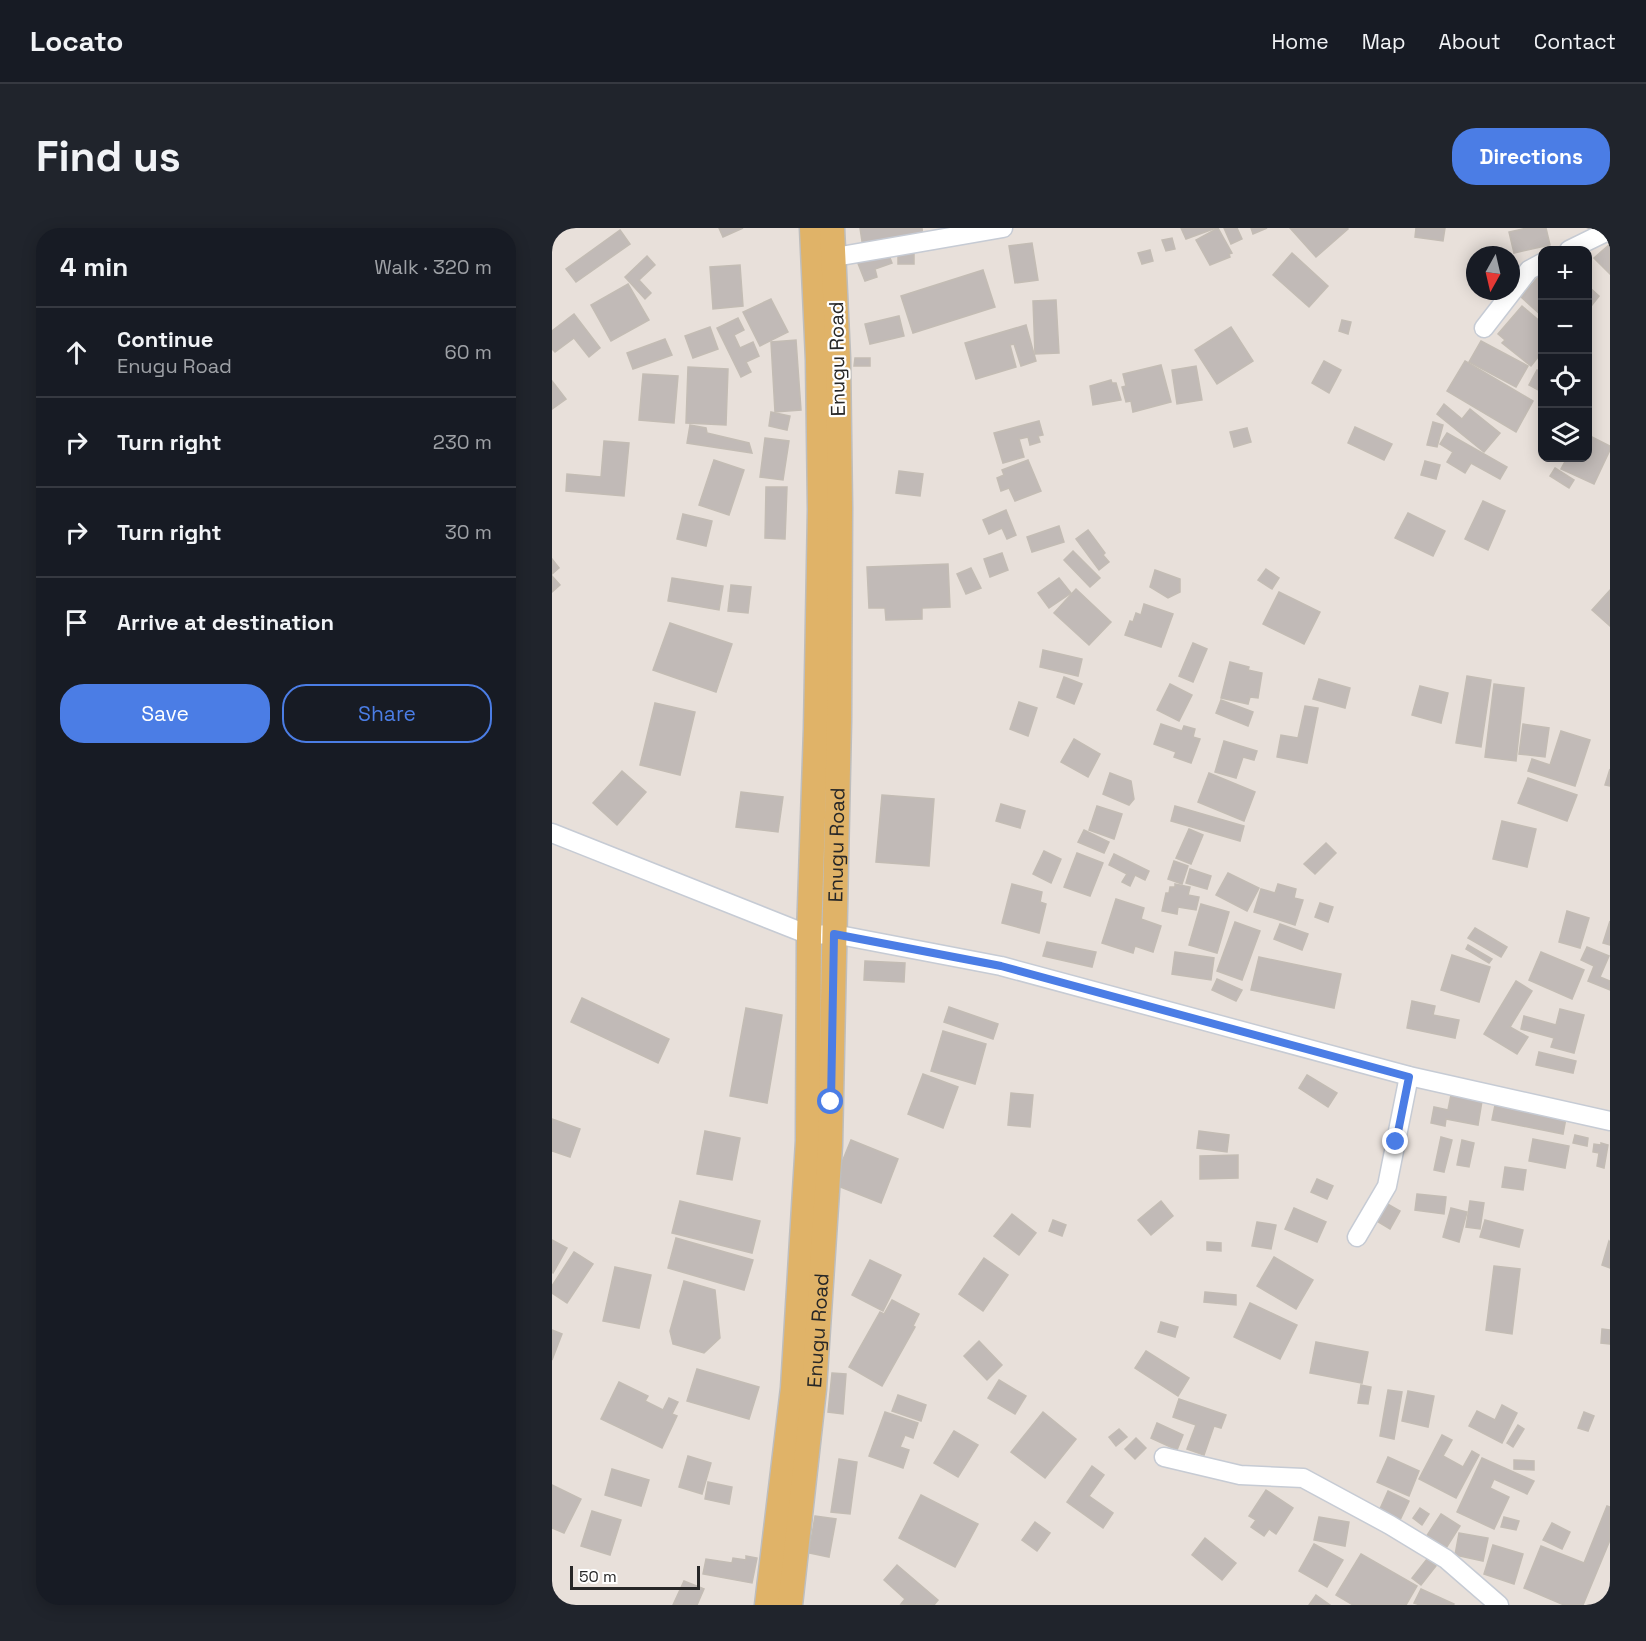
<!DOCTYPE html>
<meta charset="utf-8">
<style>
:root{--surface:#171b24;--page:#20242c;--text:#f1f3f6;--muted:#9ea1a6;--line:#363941;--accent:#4b7de5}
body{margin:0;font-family:"Space Grotesk",sans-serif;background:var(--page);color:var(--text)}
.controls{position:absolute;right:18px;top:18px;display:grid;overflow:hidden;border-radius:12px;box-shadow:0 3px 15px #0003}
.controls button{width:54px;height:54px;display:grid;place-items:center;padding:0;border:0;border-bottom:2px solid var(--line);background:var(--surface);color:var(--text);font:30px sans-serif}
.compass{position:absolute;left:914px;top:18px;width:54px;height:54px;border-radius:50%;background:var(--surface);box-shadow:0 3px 15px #0003;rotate:188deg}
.scale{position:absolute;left:18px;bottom:15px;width:130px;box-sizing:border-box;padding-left:6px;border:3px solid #272727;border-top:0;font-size:16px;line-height:21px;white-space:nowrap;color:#272727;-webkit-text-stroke:4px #fff;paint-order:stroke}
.stop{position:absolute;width:18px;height:18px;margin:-14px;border:4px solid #4b7de5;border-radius:50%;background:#fff}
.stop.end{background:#4b7de5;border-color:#fff;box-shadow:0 2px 6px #0008}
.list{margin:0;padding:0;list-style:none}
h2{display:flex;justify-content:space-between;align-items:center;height:78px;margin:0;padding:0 24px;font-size:26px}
h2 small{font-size:20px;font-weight:400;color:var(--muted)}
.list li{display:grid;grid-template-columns:39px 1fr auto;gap:18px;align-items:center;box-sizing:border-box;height:90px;padding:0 24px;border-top:2px solid var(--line)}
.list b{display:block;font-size:22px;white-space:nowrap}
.list p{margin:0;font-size:20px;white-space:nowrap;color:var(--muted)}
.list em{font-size:20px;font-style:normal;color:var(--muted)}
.actions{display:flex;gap:12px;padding:18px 24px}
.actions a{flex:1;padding:14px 0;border:2px solid var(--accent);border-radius:24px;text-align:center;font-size:21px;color:var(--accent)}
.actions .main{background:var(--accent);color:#fff}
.icon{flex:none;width:33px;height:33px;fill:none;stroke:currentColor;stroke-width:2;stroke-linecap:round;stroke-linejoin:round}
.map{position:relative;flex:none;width:1058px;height:1377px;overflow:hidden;border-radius:24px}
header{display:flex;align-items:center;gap:36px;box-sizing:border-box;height:84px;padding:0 30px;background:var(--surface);border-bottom:2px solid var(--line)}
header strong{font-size:28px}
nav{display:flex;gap:33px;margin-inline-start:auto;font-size:21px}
.intro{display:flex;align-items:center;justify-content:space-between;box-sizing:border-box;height:144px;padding:0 36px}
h1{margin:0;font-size:42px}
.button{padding:15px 27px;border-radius:24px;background:var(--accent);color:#fff;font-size:21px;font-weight:700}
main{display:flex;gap:36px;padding:0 36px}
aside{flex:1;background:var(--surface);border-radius:24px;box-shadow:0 3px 15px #0003}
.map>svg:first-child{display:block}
.building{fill:#c1bab7;stroke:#c3bcb4;stroke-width:1.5}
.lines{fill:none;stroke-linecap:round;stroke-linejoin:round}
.minor-casing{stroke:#c6cbd4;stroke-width:21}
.major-casing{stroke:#bebebe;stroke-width:27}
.minor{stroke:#fff;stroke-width:18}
.major{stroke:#e0b368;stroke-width:24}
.route{stroke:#4b7de5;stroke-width:8}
.labels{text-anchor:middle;stroke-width:4.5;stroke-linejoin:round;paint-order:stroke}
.street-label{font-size:20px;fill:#272727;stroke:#fff}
</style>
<header>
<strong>Locato</strong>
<nav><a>Home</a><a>Map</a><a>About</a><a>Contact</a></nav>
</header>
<div class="intro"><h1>Find us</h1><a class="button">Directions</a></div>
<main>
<aside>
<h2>4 min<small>Walk · 320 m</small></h2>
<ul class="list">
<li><svg class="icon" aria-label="ahead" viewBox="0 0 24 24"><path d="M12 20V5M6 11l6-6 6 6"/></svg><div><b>Continue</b><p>Enugu Road</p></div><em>60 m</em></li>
<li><svg class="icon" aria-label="right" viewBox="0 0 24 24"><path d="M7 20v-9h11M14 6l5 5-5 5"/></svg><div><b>Turn right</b></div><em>230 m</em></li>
<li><svg class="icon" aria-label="right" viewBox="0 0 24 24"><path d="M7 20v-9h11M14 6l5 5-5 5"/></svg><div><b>Turn right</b></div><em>30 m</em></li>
<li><svg class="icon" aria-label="arrive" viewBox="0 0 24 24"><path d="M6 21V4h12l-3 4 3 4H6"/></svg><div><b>Arrive at destination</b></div></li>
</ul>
<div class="actions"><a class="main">Save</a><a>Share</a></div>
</aside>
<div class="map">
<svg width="1058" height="1377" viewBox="0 0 1058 1377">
<rect width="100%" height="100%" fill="#e8e0da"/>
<g class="building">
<polygon points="167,0 191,0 171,9"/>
<polygon points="308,0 370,0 371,10 311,20"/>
<polygon points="629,0 664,0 634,11"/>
<polygon points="666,0 680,25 677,26 678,29 658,37 644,12"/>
<polygon points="672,0 685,0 690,11 679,16"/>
<polygon points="699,0 715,0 701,6"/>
<polygon points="738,0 795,0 796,1 764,29"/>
<polygon points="864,0 893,0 891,13 863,9"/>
<polygon points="975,0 994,0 998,17 962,25 957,4"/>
<polygon points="68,2 78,16 24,54 14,41"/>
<polygon points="620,10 623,21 614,23 610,12"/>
<polygon points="480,15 486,52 463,55 457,18"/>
<polygon points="1058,16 1058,46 1042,30"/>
<polygon points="335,22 340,35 323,41 325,49 313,53 305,33"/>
<polygon points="598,22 601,33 590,36 586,25"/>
<rect x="346" y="23" width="16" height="13"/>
<polygon points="740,25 776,58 757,79 721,47"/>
<polygon points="95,28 103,37 87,52 99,65 93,71 73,49"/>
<polygon points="188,37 191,78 161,81 158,39"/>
<polygon points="431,42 443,79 361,105 349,68"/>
<polygon points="987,48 990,51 990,88 969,69"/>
<polygon points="76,56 97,92 59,113 39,77"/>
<polygon points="1036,58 1047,68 1036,82"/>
<polygon points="219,71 236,104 208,118 191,84"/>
<polygon points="504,72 507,125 483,126 481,73"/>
<polygon points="970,78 990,95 990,124 979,138 950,115 953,112 946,106"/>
<polygon points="22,86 48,120 37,129 22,110 3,124 0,121 0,103"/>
<polygon points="347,88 352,108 318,116 313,96"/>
<polygon points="186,90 192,102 182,107 188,120 201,114 207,128 194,134 199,144 189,149 165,100"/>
<polygon points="790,92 799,94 796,106 787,103"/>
<polygon points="474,97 484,133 469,138 462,116 458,117 464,139 424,151 413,115"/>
<polygon points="158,99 166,121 141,130 133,108"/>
<polygon points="679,99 701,133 665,156 643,122"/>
<polygon points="113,111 120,127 81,141 75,125"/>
<polygon points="244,112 249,182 223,184 219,114"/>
<polygon points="929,113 976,138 964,159 917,134"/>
<polygon points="303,130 318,130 318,138 302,138"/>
<polygon points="772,133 789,142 777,165 760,155"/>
<polygon points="913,133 981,173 964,204 895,163"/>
<polygon points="609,137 619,174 581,184 579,173 574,174 570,159 574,158 571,146"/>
<polygon points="644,138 650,172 625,176 620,142"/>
<polygon points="136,139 176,141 174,197 134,195"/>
<polygon points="985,142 990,145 990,164 977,157"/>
<polygon points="91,146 126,148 122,195 87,192"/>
<polygon points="559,152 560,155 564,155 569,172 541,177 538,158"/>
<polygon points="0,153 14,171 0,181"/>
<polygon points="892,176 910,191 918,181 948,205 932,224 885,186"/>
<polygon points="219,184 238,188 235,202 217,198"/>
<polygon points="487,193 491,207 486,208 488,214 478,217 476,209 467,211 472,229 451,235 442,205"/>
<polygon points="881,194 891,197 885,219 875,217"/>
<polygon points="138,197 154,200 155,205 197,215 200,225 135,215"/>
<polygon points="803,199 840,216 832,232 796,215"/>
<polygon points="695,200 699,214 682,219 678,204"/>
<polygon points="895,205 955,239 948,251 919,235 913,245 895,234 901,224 888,216"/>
<polygon points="1036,207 1058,218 1058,222 1042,256 1009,241 1015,230 1036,230"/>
<polygon points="213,210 237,213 231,252 208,249"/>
<polygon points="52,213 77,215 72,268 14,263 15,246 49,249"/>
<polygon points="162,232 192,242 177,287 147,277"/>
<polygon points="476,232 489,263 463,273 457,260 449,263 445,250 452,247 450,242"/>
<polygon points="873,233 888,237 884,251 869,247"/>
<polygon points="1003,240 1022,252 1017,260 998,248"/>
<polygon points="347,243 371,246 368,268 344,265"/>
<polygon points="214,259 235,259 233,311 213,310"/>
<polygon points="931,273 953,283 936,322 913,311"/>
<polygon points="454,282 464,307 455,311 450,300 437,306 431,292"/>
<polygon points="856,285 893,303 881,328 843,310"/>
<polygon points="131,286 160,293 154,318 125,311"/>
<polygon points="507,298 512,314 480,324 475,309"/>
<polygon points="536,302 553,325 551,327 557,334 547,342 524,311"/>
<polygon points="521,323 548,350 538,359 512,332"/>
<polygon points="450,325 456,342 438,349 432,331"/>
<polygon points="0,331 7,340 0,346"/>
<polygon points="396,336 398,379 370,380 370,391 334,392 333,380 317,380 315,339"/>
<polygon points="419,340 429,360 414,366 405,346"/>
<polygon points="714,341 727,350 720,361 706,352"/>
<polygon points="603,342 628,351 628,364 616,370 598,359"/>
<polygon points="0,348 8,357 0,364"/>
<polygon points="120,350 171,358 167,382 116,373"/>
<polygon points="507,350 519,365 497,380 486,365"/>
<polygon points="179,357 199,359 196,385 176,383"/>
<polygon points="524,361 559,394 537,417 502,385"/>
<polygon points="1058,362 1058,398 1040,382"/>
<polygon points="727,364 768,384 752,416 711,396"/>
<polygon points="592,376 621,386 609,419 573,407 578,393 581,394 584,385 589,387"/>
<polygon points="118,395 180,416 164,464 101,442"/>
<polygon points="641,415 655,421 641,454 627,448"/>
<polygon points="491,422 530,431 526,448 488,439"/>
<polygon points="678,434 697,439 696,442 710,445 706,470 698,469 696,476 669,470"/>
<polygon points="915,448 939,452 929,519 904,515"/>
<polygon points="512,449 530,456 522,476 505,469"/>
<polygon points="767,451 798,460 793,480 761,471"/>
<polygon points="618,456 640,467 627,493 605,482"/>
<polygon points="942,456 972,460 964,533 933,529"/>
<polygon points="868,458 896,465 889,495 860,487"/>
<polygon points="669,472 701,484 696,498 664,485"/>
<polygon points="467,474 485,480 476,508 458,501"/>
<polygon points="103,475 143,484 128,547 88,537"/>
<polygon points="753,478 766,480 755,535 725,529 729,507 746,510"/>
<polygon points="609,496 630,503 632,498 643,501 641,509 648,511 639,535 622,529 624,524 602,516"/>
<polygon points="971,496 997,500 993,529 967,526"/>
<polygon points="1009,503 1038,512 1023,558 976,543 980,531 998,537"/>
<polygon points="522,511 548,526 536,549 509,534"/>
<polygon points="672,513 705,523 702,532 691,529 684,550 663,544"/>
<polygon points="1058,541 1058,558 1053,557"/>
<polygon points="70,543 94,564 65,597 41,575"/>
<polygon points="558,545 579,553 582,571 577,577 551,566"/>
<polygon points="657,545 703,564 692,593 646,574"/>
<polygon points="976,550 1025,567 1015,593 966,575"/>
<polygon points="189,564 231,569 226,604 184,599"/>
<polygon points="330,567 382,571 377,638 324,634"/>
<polygon points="449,576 473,583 468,600 444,593"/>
<polygon points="545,578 570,586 562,611 537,602"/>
<polygon points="623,578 692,598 688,613 619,593"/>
<polygon points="950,593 984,601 975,639 941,631"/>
<polygon points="637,601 651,607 639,636 624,630"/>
<polygon points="532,602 557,614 552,625 526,614"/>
<polygon points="774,615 784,625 763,646 752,636"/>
<polygon points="492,623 509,631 499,655 481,646"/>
<polygon points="525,625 551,635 538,668 512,659"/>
<polygon points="562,626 597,643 593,652 583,647 578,658 570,654 575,646 557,637"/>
<polygon points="622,633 636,638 630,656 616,651"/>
<polygon points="638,641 659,648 655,661 634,655"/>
<polygon points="676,645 707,660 695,683 664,667"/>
<polygon points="460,656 490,664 488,674 494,676 487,705 450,695"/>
<polygon points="623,656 638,659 636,667 647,669 644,682 626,679 625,686 610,683 614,665 617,665 618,659 623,659"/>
<polygon points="726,656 744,661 742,670 751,672 743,697 702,684 709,661 723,665"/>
<polygon points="564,671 592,680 589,691 609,698 601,724 583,718 581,725 550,715"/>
<polygon points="768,675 781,679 776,694 763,689"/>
<polygon points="649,676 677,684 665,725 637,717"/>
<polygon points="1015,683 1037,690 1028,720 1007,714"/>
<polygon points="1058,693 1058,717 1051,715"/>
<polygon points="683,694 708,703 690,752 665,743"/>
<polygon points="728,696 756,706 750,722 722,711"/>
<polygon points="923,700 955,719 949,729 916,710"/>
<polygon points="495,714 544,724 540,739 491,728"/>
<polygon points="916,717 940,731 937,735 914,721"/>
<polygon points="1035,719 1057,728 1048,749 1058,753 1058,762 1036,753 1042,738 1029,732"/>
<polygon points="623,724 662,730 659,752 620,746"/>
<polygon points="989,724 1032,742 1020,771 977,752"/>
<polygon points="900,727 938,739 927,774 889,762"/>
<polygon points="707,729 789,746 782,780 699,762"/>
<polygon points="313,733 353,735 352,754 312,752"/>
<polygon points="665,751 690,762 684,773 660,762"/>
<polygon points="964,753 980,763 958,799 976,809 965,826 932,806"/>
<polygon points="30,770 117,811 106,835 19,794"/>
<polygon points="860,773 883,778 881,787 907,792 903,810 855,800"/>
<polygon points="397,779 446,796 441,811 392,794"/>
<polygon points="194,780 230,787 215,875 178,868"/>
<polygon points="1008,781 1032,787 1022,825 999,819 1002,810 969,801 972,788 1004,797"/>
<polygon points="391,803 434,816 423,856 379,843"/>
<polygon points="987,824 1024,833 1021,845 984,837"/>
<polygon points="371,846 406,859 391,900 356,886"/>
<polygon points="755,847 785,865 776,879 747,860"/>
<polygon points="459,865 481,867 478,899 456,897"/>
<polygon points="899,867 930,873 926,897 894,891 893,898 879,895 882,879 896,882"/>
<polygon points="943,877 1014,890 1011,906 940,892"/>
<polygon points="0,891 28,901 18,929 0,923"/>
<polygon points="153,903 188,910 180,952 145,946"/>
<polygon points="647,903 677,907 675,924 645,920"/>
<polygon points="1023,907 1036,910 1035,918 1021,915"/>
<polygon points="889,909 900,912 892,944 882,942"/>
<polygon points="981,911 1017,918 1013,940 977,933"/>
<polygon points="299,912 346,931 329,975 281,956"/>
<polygon points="910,912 922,915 917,939 905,937"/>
<polygon points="1049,915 1056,917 1052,940 1045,938 1047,925 1041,924 1042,916 1049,917"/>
<polygon points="686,927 686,950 648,951 648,928"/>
<polygon points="953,939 974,942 971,962 950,959"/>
<polygon points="765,951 781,958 775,971 759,964"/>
<polygon points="865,966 894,969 892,986 863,982"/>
<polygon points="128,973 208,993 200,1025 120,1005"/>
<polygon points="609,973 621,988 599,1007 586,992"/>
<polygon points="918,973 932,975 928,1001 914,999"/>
<polygon points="832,974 848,983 838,1001 823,992"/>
<polygon points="742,980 774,994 765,1014 733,1001"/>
<polygon points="899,980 915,984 907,1014 891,1009"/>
<polygon points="460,986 484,1005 467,1027 442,1008"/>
<polygon points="501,992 514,997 510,1008 497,1003"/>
<polygon points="933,992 971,1002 967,1019 928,1009"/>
<polygon points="705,994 724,997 719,1021 700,1018"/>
<polygon points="124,1010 201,1032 192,1062 116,1040"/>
<polygon points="0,1012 15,1020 1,1045 0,1044"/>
<polygon points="1057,1013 1058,1014 1058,1040 1050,1037"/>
<polygon points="655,1014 669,1015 669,1023 655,1022"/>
<polygon points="22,1024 41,1036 15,1075 0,1065 0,1058"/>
<polygon points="722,1029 761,1052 744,1081 705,1058"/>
<polygon points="432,1030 456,1047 431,1083 407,1066"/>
<polygon points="318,1032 349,1047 331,1083 300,1067"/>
<polygon points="942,1038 968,1041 960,1106 934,1102"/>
<polygon points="63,1039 99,1047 87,1100 51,1093"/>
<polygon points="132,1053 163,1062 168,1110 152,1125 121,1116 118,1103"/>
<polygon points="653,1064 684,1067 684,1077 652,1074"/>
<polygon points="340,1072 367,1086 361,1098 363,1099 330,1158 297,1139 328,1084 332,1086"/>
<polygon points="698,1075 745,1097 728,1131 682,1109"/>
<polygon points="609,1094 626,1099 623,1109 606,1104"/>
<polygon points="1050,1101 1058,1102 1058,1116 1049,1115"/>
<polygon points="0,1102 10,1106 0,1132"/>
<polygon points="427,1113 450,1137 435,1152 412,1128"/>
<polygon points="764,1114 816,1124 810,1155 758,1145"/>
<polygon points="594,1123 637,1150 626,1168 583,1140"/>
<polygon points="145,1141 207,1159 197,1191 135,1173"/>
<polygon points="280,1145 294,1146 291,1186 276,1184"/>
<polygon points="447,1152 474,1168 463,1186 436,1170"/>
<polygon points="67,1154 96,1168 93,1173 111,1182 117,1170 126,1174 120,1186 125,1188 110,1220 49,1191"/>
<polygon points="809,1157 819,1159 816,1176 806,1175"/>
<polygon points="836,1162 850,1164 842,1211 828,1208"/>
<polygon points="856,1163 882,1168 876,1199 850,1193"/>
<polygon points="346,1167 374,1177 369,1193 340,1183"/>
<polygon points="627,1171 674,1187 669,1200 662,1198 652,1227 635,1221 644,1197 621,1189"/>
<polygon points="950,1177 965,1185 950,1215 917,1198 925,1183 943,1192"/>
<polygon points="333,1184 366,1195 361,1210 353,1207 348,1219 357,1222 351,1240 317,1228"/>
<polygon points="491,1184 524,1211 493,1250 459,1224"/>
<polygon points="1032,1184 1042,1188 1036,1203 1026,1200"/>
<polygon points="605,1195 631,1207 625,1222 599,1210"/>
<polygon points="966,1197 972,1201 961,1219 955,1215"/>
<polygon points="567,1201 575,1209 564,1218 557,1209"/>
<polygon points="402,1203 426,1217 406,1249 382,1235"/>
<polygon points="890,1207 900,1212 891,1228 911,1239 920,1223 927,1227 904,1270 867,1251"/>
<polygon points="584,1210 594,1220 583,1231 573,1221"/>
<polygon points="136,1228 159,1235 150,1266 127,1259"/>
<polygon points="836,1229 867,1243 857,1268 825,1254"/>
<polygon points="930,1230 982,1253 975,1266 942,1251 938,1260 957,1269 942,1301 905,1284"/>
<polygon points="287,1231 305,1234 298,1286 279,1284"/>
<polygon points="962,1232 982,1233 982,1242 962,1241"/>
<polygon points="540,1238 552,1247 537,1268 561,1285 551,1300 515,1274"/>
<polygon points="60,1241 97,1252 89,1278 53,1267"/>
<polygon points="156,1254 180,1259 177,1276 153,1271"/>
<polygon points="0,1257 29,1271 12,1305 0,1300"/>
<polygon points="714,1262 741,1280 724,1306 717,1301 712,1308 699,1299 704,1292 697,1288"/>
<polygon points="836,1263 857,1273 848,1292 827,1283"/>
<polygon points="369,1267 426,1296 403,1339 347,1310"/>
<polygon points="1055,1278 1058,1279 1058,1312 1031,1377 1012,1377 972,1360 989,1318 1032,1335"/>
<polygon points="868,1280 877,1286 870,1297 861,1290"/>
<polygon points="40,1283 69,1292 58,1327 29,1318"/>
<polygon points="889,1286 908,1298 891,1325 872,1312"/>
<polygon points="263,1288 284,1291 277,1329 257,1325"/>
<polygon points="767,1289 797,1294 793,1318 762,1312"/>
<polygon points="952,1289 967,1293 964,1302 949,1299"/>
<polygon points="483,1294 498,1305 485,1323 470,1312"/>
<polygon points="1000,1295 1018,1304 1010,1321 991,1312"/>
<polygon points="907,1305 936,1310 931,1333 903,1327"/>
<polygon points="653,1310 684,1335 670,1352 640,1327"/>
<polygon points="762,1316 791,1332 775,1359 747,1343"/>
<polygon points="941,1317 971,1326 962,1356 932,1346"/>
<polygon points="809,1326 865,1358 854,1377 801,1377 784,1367"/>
<polygon points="194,1328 205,1330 200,1355 151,1346 154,1331 180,1335 181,1330 194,1332"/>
<polygon points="875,1331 884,1338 869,1357 860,1350"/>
<polygon points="345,1337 386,1372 382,1377 349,1376 353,1371 332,1352"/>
<polygon points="132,1353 152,1361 145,1377 121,1377"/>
<polygon points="869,1361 902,1376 901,1377 868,1377 862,1375"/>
<polygon points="764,1367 778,1377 757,1377"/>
</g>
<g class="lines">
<defs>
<g id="minor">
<polyline points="1017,22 1058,2"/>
<polyline points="283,29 451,0"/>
<polyline points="932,100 977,42 990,35"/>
<polyline points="0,605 257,707 282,706 449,738 857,848 1058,893"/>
<polyline points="805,1009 835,958 857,848"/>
<polyline points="612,1229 688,1247 751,1250 838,1297 894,1331 947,1377"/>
</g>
<g id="major">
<polyline points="215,1377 241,1160 256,913 257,707 264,501 268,281 266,132 260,0"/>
<path id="s1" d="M238,1377l24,-216 16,-244 9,-424 1,-213 -2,-150 -6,-130"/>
</g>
</defs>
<use href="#minor" class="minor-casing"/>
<use href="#major" class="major-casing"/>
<use href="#minor" class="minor"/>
<use href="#major" class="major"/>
</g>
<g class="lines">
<polyline class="route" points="279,874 282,706 449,738 857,849 844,914"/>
</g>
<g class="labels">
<g class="street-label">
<text transform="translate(285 131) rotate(-91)" y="7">Enugu Road</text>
<text dy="7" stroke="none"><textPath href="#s1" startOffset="762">Enugu Road</textPath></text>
<text dy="7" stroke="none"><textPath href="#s1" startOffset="276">Enugu Road</textPath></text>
</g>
</g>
</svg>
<div class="controls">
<button>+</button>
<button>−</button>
<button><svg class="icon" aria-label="locate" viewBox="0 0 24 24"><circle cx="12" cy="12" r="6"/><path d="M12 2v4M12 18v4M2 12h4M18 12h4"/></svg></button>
<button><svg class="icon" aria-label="layers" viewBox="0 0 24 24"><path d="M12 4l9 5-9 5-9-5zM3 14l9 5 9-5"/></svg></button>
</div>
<svg class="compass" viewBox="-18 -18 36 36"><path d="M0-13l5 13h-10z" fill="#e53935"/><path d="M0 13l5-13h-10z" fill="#9ea1a6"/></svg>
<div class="scale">50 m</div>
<div class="stop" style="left:279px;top:874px"></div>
<div class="stop end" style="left:844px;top:914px"></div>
</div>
</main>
